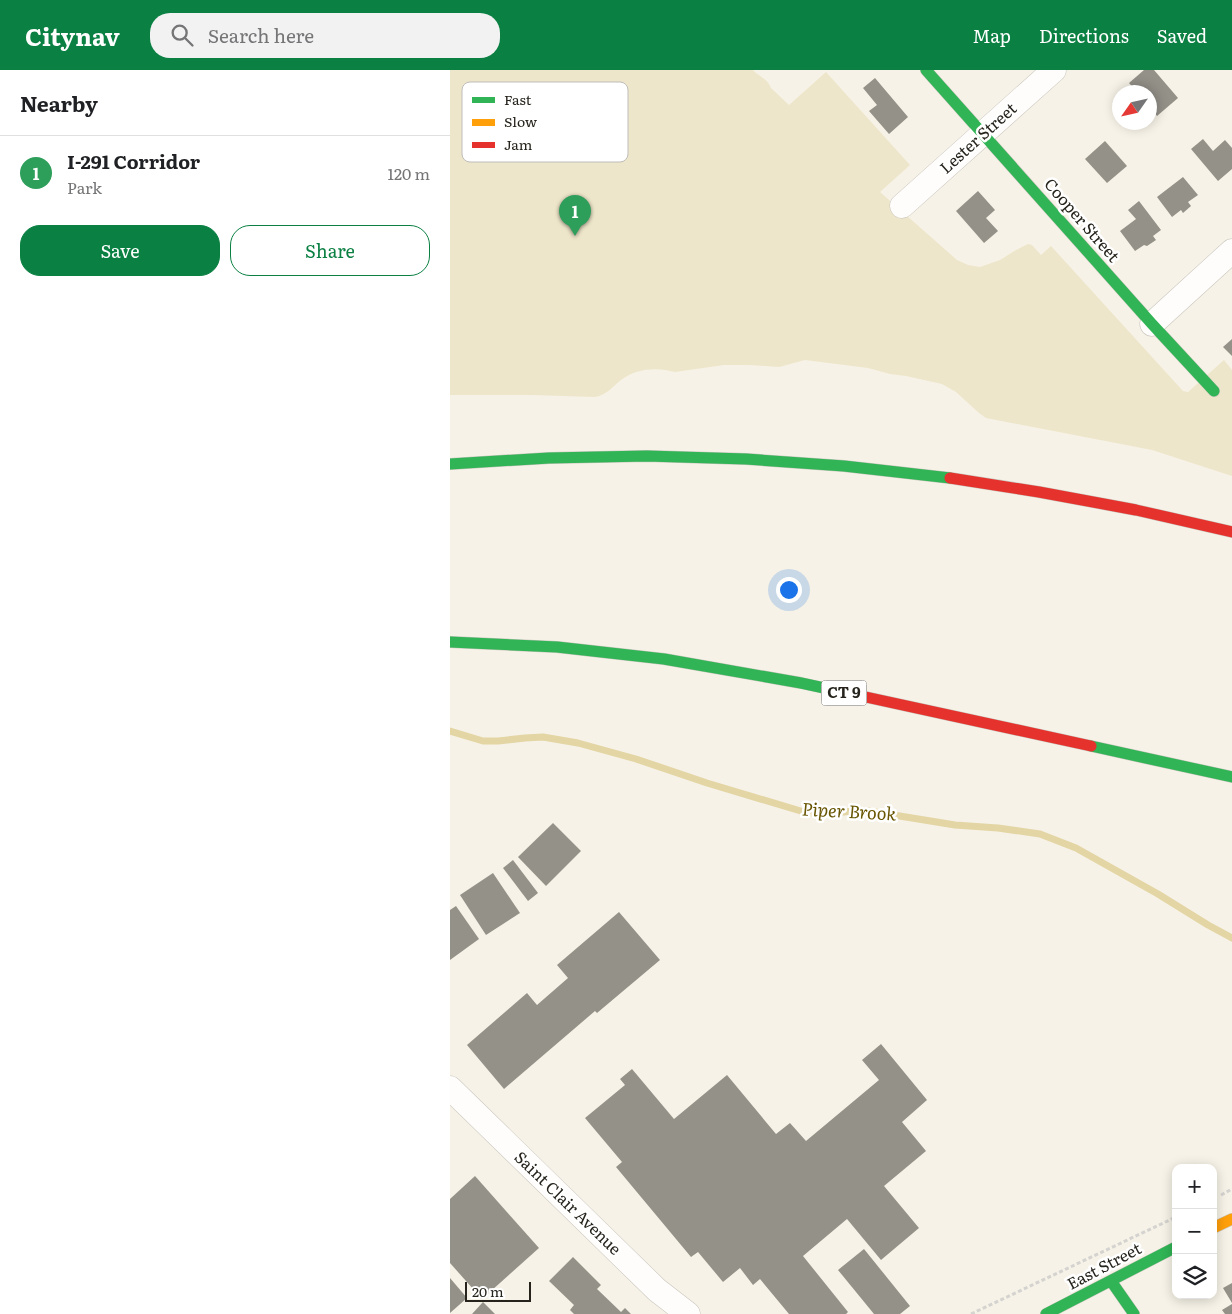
<!DOCTYPE html>
<meta charset="utf-8">
<style>
:root{--surface:#fff;--page:#f2f2f2;--text:#202124;--muted:#757577;--line:#e0e0e0;--accent:#0b8043}
body{margin:0;font-family:Literata,serif;background:var(--page);color:var(--text)}
.controls{position:absolute;right:15px;bottom:15px;display:grid;overflow:hidden;border-radius:10px;box-shadow:0 2px 12px #0003}
.controls button{width:45px;height:45px;display:grid;place-items:center;padding:0;border:0;border-bottom:1px solid var(--line);background:var(--surface);color:var(--text);font:25px sans-serif}
.compass{position:absolute;left:662px;top:15px;width:45px;height:45px;border-radius:50%;background:var(--surface);box-shadow:0 2px 12px #0003;rotate:236deg}
.scale{position:absolute;left:15px;bottom:12px;width:66px;box-sizing:border-box;padding-left:5px;border:2px solid #25231b;border-top:0;font-size:14px;line-height:18px;white-space:nowrap;color:#25231b;-webkit-text-stroke:4px #fff;paint-order:stroke}
.you{position:absolute;left:338px;top:519px;width:18px;height:18px;margin:-12px;border:4px solid #fff;border-radius:50%;background:#1a73e8;box-shadow:0 0 0 8px #1a73e833}
.badge{display:grid;place-items:center;width:32px;height:32px;border-radius:50%;background:var(--accent);color:#fff;font-size:16px;font-weight:700}
.pin{position:absolute;translate:-50% -41px;filter:drop-shadow(0 1px 2px #0008)}
.pin::after{content:'';position:absolute;top:26px;width:18px;height:15px;background:inherit;clip-path:polygon(0 0,100% 0,50% 100%)}
.list{margin:0;padding:0;list-style:none}
h2{display:flex;justify-content:space-between;align-items:center;height:65px;margin:0;padding:0 20px;font-size:21px}
h2 small{font-size:16px;font-weight:400;color:var(--muted)}
.list li{display:grid;grid-template-columns:32px 1fr auto;gap:15px;align-items:center;box-sizing:border-box;height:75px;padding:0 20px;border-top:1px solid var(--line)}
.list b{display:block;font-size:19px;white-space:nowrap}
.list p{margin:0;font-size:16px;white-space:nowrap;color:var(--muted)}
.list em{font-size:16px;font-style:normal;color:var(--muted)}
.actions{display:flex;gap:10px;padding:15px 20px}
.actions a{flex:1;padding:11px 0;border:1px solid var(--accent);border-radius:20px;text-align:center;font-size:18px;color:var(--accent)}
.actions .main{background:var(--accent);color:#fff}
.icon{flex:none;width:28px;height:28px;fill:none;stroke:currentColor;stroke-width:2;stroke-linecap:round;stroke-linejoin:round}
.map{position:relative;flex:none;width:782px;height:1244px;overflow:hidden}
header{display:flex;align-items:center;gap:30px;box-sizing:border-box;height:70px;padding:0 25px;background:var(--accent);color:#fff}
header strong{font-size:24px}
nav{display:flex;gap:28px;margin-inline-start:auto;font-size:18px}
.search{width:350px;height:45px;background:var(--page);display:flex;align-items:center;gap:12px;box-sizing:border-box;padding:0 18px;border-radius:20px;color:var(--muted);font-size:19px}
main{display:flex}
aside{flex:1;background:var(--surface)}
.map>svg:first-child{display:block}
.green{fill:#eee6ca}
.lines{fill:none;stroke-linecap:round;stroke-linejoin:round}
.stream{stroke:#e3d5a4;stroke-width:7}
.building{fill:#949189}
.street-casing{stroke:#c8c5bd;stroke-width:25}
.fast-casing{stroke:#c8c5bd;stroke-width:12}
.slow-casing{stroke:#c8c5bd;stroke-width:12}
.jam-casing{stroke:#c8c5bd;stroke-width:12}
.path{stroke:#d4d3cf;stroke-width:3;stroke-dasharray:4 2.5;stroke-linecap:butt}
.street{stroke:#fefdfb;stroke-width:24}
.fast{stroke:#30b455;stroke-width:11}
.slow{stroke:#ff9f0a;stroke-width:11}
.jam{stroke:#e5322d;stroke-width:11}
.labels{text-anchor:middle;stroke-width:5;stroke-linejoin:round;paint-order:stroke}
.shield{fill:#fff;stroke:#66655f;stroke-width:1}
.shield-label{font-size:15px;font-weight:bold;fill:#25231b}
.street-label{font-size:16px;fill:#25231b;stroke:#fff}
.water-label{font-size:18px;font-style:italic;fill:#695603;stroke:#fff}
.key{fill:#fff;stroke:#bebdbb;stroke-width:1}
.key-label{font-size:14px;fill:#25231b}
</style>
<header>
<strong>Citynav</strong>
<div class="search"><svg class="icon" aria-label="search" viewBox="0 0 24 24"><circle cx="10" cy="10" r="6"/><path d="M15 15l6 6"/></svg>Search here</div>
<nav><a>Map</a><a>Directions</a><a>Saved</a></nav>
</header>
<main>
<aside>
<h2>Nearby<small></small></h2>
<ul class="list">
<li><span class="badge" style="background:#2e9e5b">1</span><div><b>I-291 Corridor</b><p>Park</p></div><em>120 m</em></li>
</ul>
<div class="actions"><a class="main">Save</a><a>Share</a></div>
</aside>
<div class="map">
<svg width="782" height="1244" viewBox="0 0 782 1244">
<rect width="100%" height="100%" fill="#f6f2e7"/>
<path class="green" d="M0,0h303c6,7 14,8 18,18l18,17 37,-33 84,93 -30,27 77,68 11,5 12,2 20,-7 16,-10 12,-6 4,1 9,10 10,-9 132,145 5,1 36,-32 8,10v106l-80,-26 -166,-32 -7,-5 -23,-21 -14,-8 -36,-8 -16,-2 -22,-6 -63,-8 -26,7 -30,-2h-25l-49,7c-17,-5 -39,-4 -54,8 -9,7 -14,15 -26,17l-63,-2h-82z"/>
<g class="lines">
<polyline class="stream" points="0,661 33,671 48,671 75,668 93,667 128,673 186,689 257,713 354,742 371,744 404,741 419,741 505,755 548,758 590,764 626,778 708,824 758,855 782,868"/>
</g>
<g class="building">
<polygon points="694,0 704,0 728,28 707,46 700,37 700,22 687,22 679,13"/>
<polygon points="425,8 458,47 439,64 419,41 427,35 413,18"/>
<polygon points="753,69 763,81 775,70 782,78 782,99 768,111 741,79"/>
<polygon points="655,71 677,96 657,113 635,89"/>
<polygon points="733,107 748,125 738,132 741,136 733,143 731,140 722,147 707,127"/>
<polygon points="528,121 545,140 536,148 548,161 534,173 506,141"/>
<polygon points="689,131 711,160 703,166 706,170 697,176 694,175 685,181 670,161 686,149 678,140"/>
<polygon points="782,269 782,286 773,277"/>
<polygon points="103,753 131,781 96,816 68,787"/>
<polygon points="63,790 88,823 78,831 53,798"/>
<polygon points="43,803 70,843 36,865 10,825"/>
<polygon points="6,836 29,869 0,890 0,840"/>
<polygon points="169,842 210,890 147,943 145,941 54,1019 17,975 77,923 87,935 118,908 107,895"/>
<polygon points="431,974 477,1030 452,1052 476,1081 434,1116 469,1158 431,1190 397,1149 353,1186 398,1242 396,1244 339,1244 310,1209 303,1215 290,1198 273,1212 248,1182 241,1187 166,1097 172,1092 135,1048 175,1015 170,1009 182,999 224,1049 277,1005 326,1064 340,1053 356,1071 429,1010 412,990"/>
<polygon points="25,1106 89,1178 32,1229 0,1193 0,1129"/>
<polygon points="414,1179 460,1236 450,1244 424,1244 388,1200"/>
<polygon points="123,1187 151,1215 147,1219 171,1242 175,1238 181,1244 124,1244 120,1240 124,1235 99,1211"/>
<polygon points="0,1208 17,1228 0,1243"/>
<polygon points="782,1213 782,1233 773,1218"/>
<polygon points="33,1232 45,1244 22,1244"/>
<polygon points="782,1234 782,1244 775,1244 772,1240"/>
</g>
<g class="lines">
<defs>
<g id="street">
<polyline points="452,136 604,0"/>
<polyline points="702,254 782,181"/>
<polyline points="0,1018 207,1220 238,1244"/>
</g>
<g id="fast">
<polyline points="476,0 702,254 764,321"/>
<polyline points="0,394 99,388 197,386 296,389 394,396 500,408"/>
<polyline points="0,572 107,577 214,589 351,613 402,624"/>
<polyline points="641,676 782,707"/>
<polyline points="661,1211 684,1244"/>
<polyline points="596,1244 726,1177"/>
</g>
<polyline id="slow" points="763,1158 782,1149"/>
<g id="jam">
<polyline points="500,408 589,422 686,440 782,462"/>
<polyline points="402,624 641,676"/>
</g>
</defs>
<use href="#street" class="street-casing"/>
<use href="#fast" class="fast-casing"/>
<use href="#slow" class="slow-casing"/>
<use href="#jam" class="jam-casing"/>
<g class="path">
<polyline points="771,1125 782,1119"/>
<polyline points="521,1244 726,1147"/>
</g>
<use href="#street" class="street"/>
<use href="#fast" class="fast"/>
<use href="#slow" class="slow"/>
<use href="#jam" class="jam"/>
</g>
<g class="labels">
<rect class="shield" x="371.5" y="610.5" width="45" height="25" rx="4"/>
<g class="shield-label">
<text x="394" y="628">CT 9</text>
</g>
<g class="street-label">
<text transform="translate(528 68) rotate(-42)" y="6">Lester Street</text>
<text transform="translate(632 150) rotate(49)" y="6">Cooper Street</text>
<text transform="translate(118 1133) rotate(44)" y="6">Saint Clair Avenue</text>
<text transform="translate(654 1196) rotate(-28)" y="6">East Street</text>
</g>
<g class="water-label">
<text transform="translate(399 742) rotate(3)" y="6">Piper Brook</text>
</g>
</g>
<rect x="12" y="12" width="166" height="80" rx="8" class="key"/>
<rect x="22" y="27" width="23" height="6" fill="#30b455"/>
<rect x="22" y="49" width="23" height="7" fill="#ff9f0a"/>
<rect x="22" y="72" width="23" height="6" fill="#e5322d"/>
<g class="key-label">
<text x="54" y="35">Fast</text>
<text x="54" y="57">Slow</text>
<text x="54" y="80">Jam</text>
</g>
</svg>
<div class="controls">
<button>+</button>
<button>−</button>
<button><svg class="icon" aria-label="layers" viewBox="0 0 24 24"><path d="M12 4l9 5-9 5-9-5zM3 14l9 5 9-5"/></svg></button>
</div>
<svg class="compass" viewBox="-18 -18 36 36"><path d="M0-13l5 13h-10z" fill="#e53935"/><path d="M0 13l5-13h-10z" fill="#757577"/></svg>
<div class="scale">20 m</div>
<div class="you"></div>
<div class="pin badge" style="left:125px;top:166px;background:#2e9e5b">1</div>
</div>
</main>
